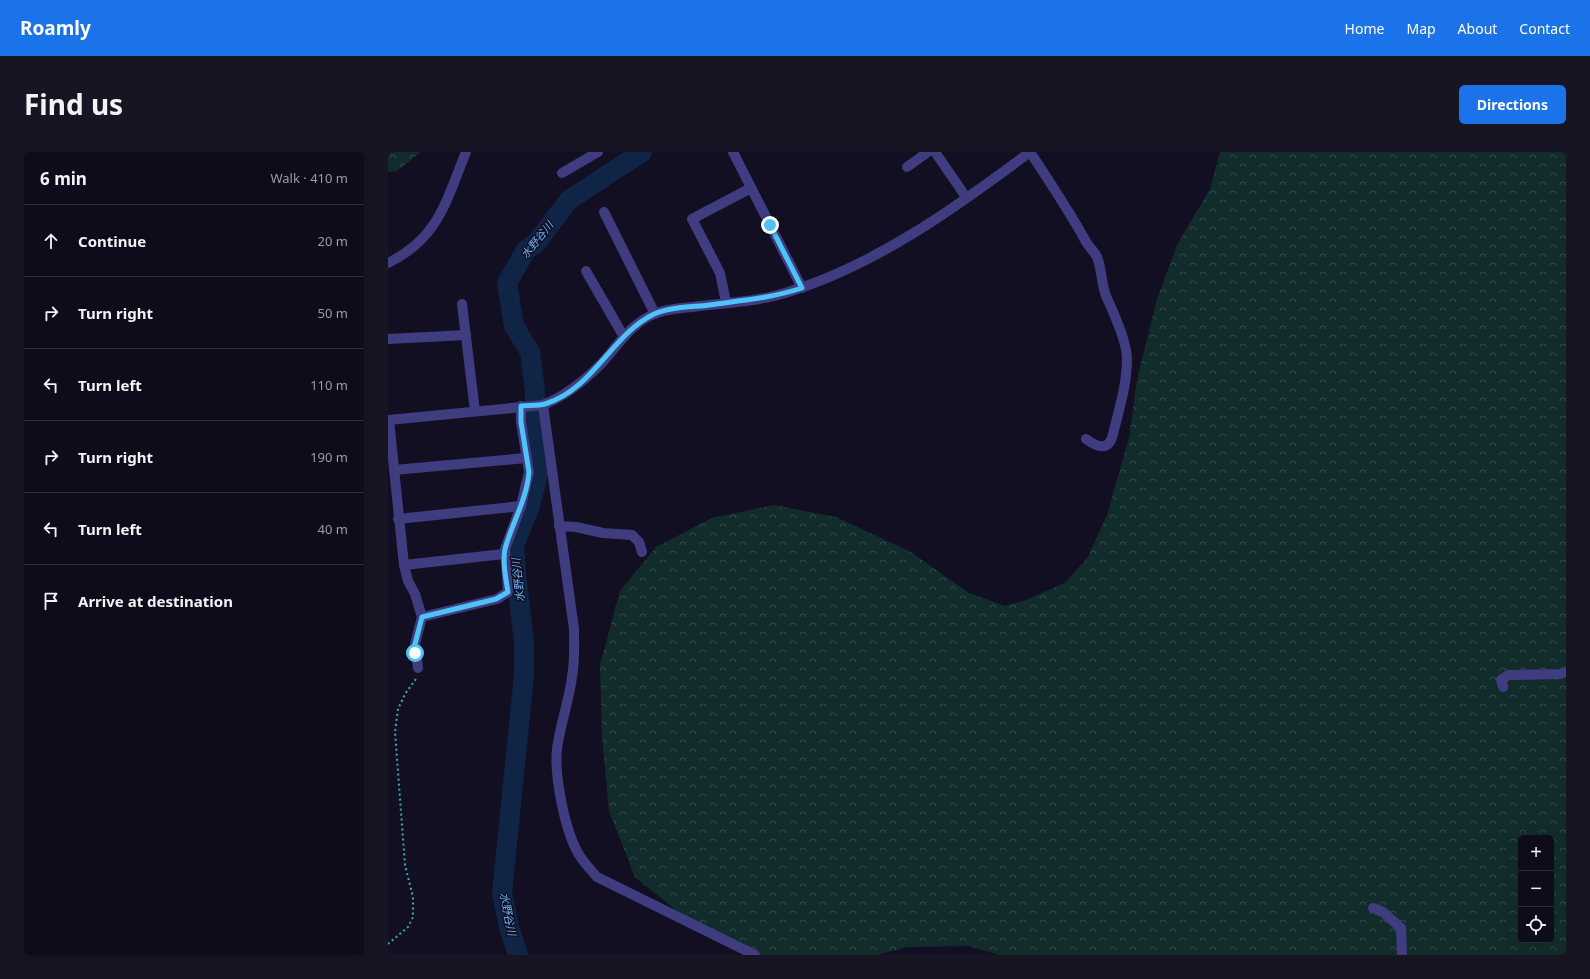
<!DOCTYPE html>
<meta charset="utf-8">
<style>
:root{--surface:#0e0b1a;--page:#171423;--text:#f1f3f6;--muted:#9b9ba2;--line:#2e2b39;--accent:#1a73e8}
body{margin:0;font-family:"Noto Sans","Noto Sans JP",sans-serif;background:var(--page);color:var(--text)}
.controls{position:absolute;right:12px;bottom:12px;display:grid;overflow:hidden;border-radius:6px;box-shadow:0 4px 16px #0002}
.controls button{width:36px;height:36px;display:grid;place-items:center;padding:0;border:0;border-bottom:1px solid var(--line);background:var(--surface);color:var(--text);font:20px sans-serif}
.stop{position:absolute;width:12px;height:12px;margin:-9px;border:3px solid #4fc3f7;border-radius:50%;background:#fff}
.stop.end{background:#4fc3f7;border-color:#fff;box-shadow:0 1px 4px #0008}
.list{margin:0;padding:0;list-style:none}
h2{display:flex;justify-content:space-between;align-items:center;height:52px;margin:0;padding:0 16px;font-size:17px}
h2 small{font-size:13px;font-weight:400;color:var(--muted)}
.list li{display:grid;grid-template-columns:26px 1fr auto;gap:12px;align-items:center;box-sizing:border-box;height:72px;padding:0 16px;border-top:1px solid var(--line)}
.list b{display:block;font-size:15px;white-space:nowrap}
.list em{font-size:13px;font-style:normal;color:var(--muted)}
.icon{flex:none;width:22px;height:22px;fill:none;stroke:currentColor;stroke-width:2;stroke-linecap:round;stroke-linejoin:round}
.map{position:relative;flex:none;width:1178px;height:803px;overflow:hidden;border-radius:6px}
header{display:flex;align-items:center;gap:24px;box-sizing:border-box;height:56px;padding:0 20px;background:var(--accent);color:#fff}
header strong{font-size:19px}
nav{display:flex;gap:22px;margin-inline-start:auto;font-size:14px}
.intro{display:flex;align-items:center;justify-content:space-between;box-sizing:border-box;height:96px;padding:0 24px}
h1{margin:0;font-size:28px}
.button{padding:10px 18px;border-radius:6px;background:var(--accent);color:#fff;font-size:14px;font-weight:700}
main{display:flex;gap:24px;padding:0 24px}
aside{flex:1;background:var(--surface);border-radius:6px;box-shadow:0 4px 16px #0002}
.map>svg:first-child{display:block}
.forest{fill:url(#forest-crowns);fill-rule:evenodd}
.lines{fill:none;stroke-linecap:round;stroke-linejoin:round}
.river{stroke:#102446;stroke-width:20}
.path{stroke:#34b0aa;stroke-width:2;stroke-dasharray:2 3;stroke-linecap:butt}
.minor{stroke:#3f3c80;stroke-width:10}
.tertiary{stroke:#3f3c80;stroke-width:10}
.route{stroke:#4fc3f7;stroke-width:5}
.labels{text-anchor:middle;stroke-width:3;stroke-linejoin:round;paint-order:stroke}
.water-label{font-size:11px;font-style:italic;fill:#65b2f9;stroke:#130f23}
</style>
<header>
<strong>Roamly</strong>
<nav><a>Home</a><a>Map</a><a>About</a><a>Contact</a></nav>
</header>
<div class="intro"><h1>Find us</h1><a class="button">Directions</a></div>
<main>
<aside>
<h2>6 min<small>Walk · 410 m</small></h2>
<ul class="list">
<li><svg class="icon" aria-label="ahead" viewBox="0 0 24 24"><path d="M12 20V5M6 11l6-6 6 6"/></svg><div><b>Continue</b></div><em>20 m</em></li>
<li><svg class="icon" aria-label="right" viewBox="0 0 24 24"><path d="M7 20v-9h11M14 6l5 5-5 5"/></svg><div><b>Turn right</b></div><em>50 m</em></li>
<li><svg class="icon" aria-label="left" viewBox="0 0 24 24"><path d="M17 20v-9H6M10 6l-5 5 5 5"/></svg><div><b>Turn left</b></div><em>110 m</em></li>
<li><svg class="icon" aria-label="right" viewBox="0 0 24 24"><path d="M7 20v-9h11M14 6l5 5-5 5"/></svg><div><b>Turn right</b></div><em>190 m</em></li>
<li><svg class="icon" aria-label="left" viewBox="0 0 24 24"><path d="M17 20v-9H6M10 6l-5 5 5 5"/></svg><div><b>Turn left</b></div><em>40 m</em></li>
<li><svg class="icon" aria-label="arrive" viewBox="0 0 24 24"><path d="M6 21V4h12l-3 4 3 4H6"/></svg><div><b>Arrive at destination</b></div></li>
</ul>
</aside>
<div class="map">
<svg width="1178" height="803" viewBox="0 0 1178 803">
<defs>
<pattern id="forest-crowns" width="20" height="18" patternUnits="userSpaceOnUse"><rect width="20" height="18" fill="#122c2c"/><path d="M2 6a3 3 0 1 1 6 0M12 15a3 3 0 1 1 6 0" fill="none" stroke="#344a4c"/></pattern>
</defs>
<rect width="100%" height="100%" fill="#130f23"/>
<g class="forest">
<polygon points="0,0 33,0 9,19 0,20"/>
<path d="M832,0h346v803h-566l-32,-9 -61,1 -29,8h-134l-57,-36 -52,-42 -26,-66 -7,-74 -2,-72 20,-74 36,-44 56,-29 62,-13 62,12 75,35 58,41 36,13 21,-6 39,-17 23,-26 19,-42 22,-77 8,-58 20,-81 21,-56 32,-54zM1133,686h30v102h-30z"/>
</g>
<g class="lines">
<polyline class="river" points="130,803 121,775 114,741 136,523 136,490 128,422 126,393 142,354 151,318 146,271 147,239 142,200 126,174 119,131 138,98 148,91 181,48 254,0"/>
<polyline class="path" points="0,792 20,775 25,765 25,745 17,713 7,580 10,557 17,542 28,527"/>
<g class="minor">
<polyline points="345,0 414,136"/>
<polyline points="547,0 578,45"/>
<path d="M642,0c19,29 38,57 55,88 3,6 9,11 12,17 5,12 4,26 9,39 7,15 21,47 21,63 0,25 -8,51 -14,75 -4,18 -16,13 -27,5"/>
<polyline points="519,15 540,0"/>
<polyline points="174,21 210,0"/>
<polyline points="216,60 267,162"/>
<path d="M0,111c51,-25 58,-62 78,-111"/>
<polyline points="198,119 236,185"/>
<polyline points="338,150 332,121 304,67 363,36"/>
<polyline points="74,152 87,259"/>
<polyline points="0,187 78,183"/>
<polyline points="1,268 16,413 20,429 27,442 34,465 27,492 30,516"/>
<polyline points="6,318 138,306"/>
<polyline points="10,367 133,354"/>
<polyline points="171,374 188,375 215,381 244,383 251,390 254,400"/>
<polyline points="16,413 116,402"/>
<polyline points="34,465 109,447 120,440 117,397 133,354 141,320 133,270 133,254"/>
<polyline points="1115,535 1113,528 1120,523 1172,522 1178,520"/>
<polyline points="985,756 995,760 1013,776 1014,803"/>
</g>
<g class="tertiary">
<path d="M155,253l31,224c0,16 1,32 -2,48 -3,24 -12,48 -15,72 -3,27 8,81 21,104 5,9 12,16 19,24l158,78"/>
<path d="M0,268l155,-15c22,-9 40,-23 57,-40 17,-18 30,-41 54,-51 12,-5 26,-6 39,-7 30,-4 63,-5 92,-14 90,-27 170,-85 245,-141"/>
</g>
</g>
<g class="lines">
<path class="route" d="M27,501v-9l7,-27 74,-18 12,-7c-2,-13 -6,-30 -3,-43 7,-26 22,-50 24,-77l-8,-50v-16c7,-1 17,0 24,-2 49,-15 66,-69 109,-90 14,-6 32,-7 47,-8 34,-5 68,-7 101,-18l-32,-63"/>
</g>
<g class="labels">
<g class="water-label">
<text transform="translate(149 88) rotate(-51)" y="4">水野谷川</text>
<text transform="translate(130 428) rotate(-96)" y="4">水野谷川</text>
<text transform="translate(120 762) rotate(79)" y="4">水野谷川</text>
</g>
</g>
</svg>
<div class="controls">
<button>+</button>
<button>−</button>
<button><svg class="icon" aria-label="locate" viewBox="0 0 24 24"><circle cx="12" cy="12" r="6"/><path d="M12 2v4M12 18v4M2 12h4M18 12h4"/></svg></button>
</div>
<div class="stop" style="left:27px;top:501px"></div>
<div class="stop end" style="left:382px;top:73px"></div>
</div>
</main>
